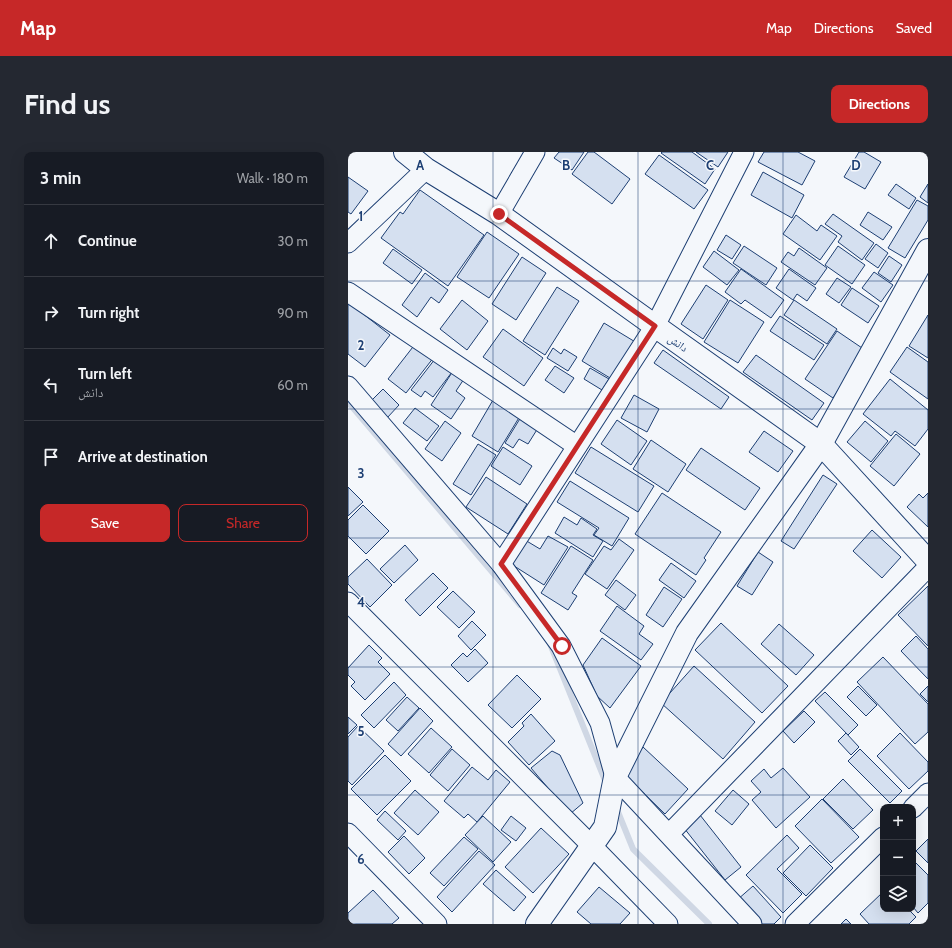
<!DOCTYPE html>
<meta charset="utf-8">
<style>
:root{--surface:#171b24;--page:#242831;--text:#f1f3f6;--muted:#9ea1a6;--line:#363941;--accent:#c62828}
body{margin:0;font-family:Cabin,"Noto Naskh Arabic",sans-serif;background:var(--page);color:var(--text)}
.controls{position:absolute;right:12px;bottom:12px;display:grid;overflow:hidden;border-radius:8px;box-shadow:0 4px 16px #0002}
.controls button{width:36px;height:36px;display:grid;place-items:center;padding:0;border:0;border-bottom:1px solid var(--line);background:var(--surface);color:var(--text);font:20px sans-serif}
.stop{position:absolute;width:12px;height:12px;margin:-9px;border:3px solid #c62828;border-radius:50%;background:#fff}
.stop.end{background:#c62828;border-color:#fff;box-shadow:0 1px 4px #0008}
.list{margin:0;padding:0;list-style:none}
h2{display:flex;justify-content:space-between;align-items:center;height:52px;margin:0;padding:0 16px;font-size:17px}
h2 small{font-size:13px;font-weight:400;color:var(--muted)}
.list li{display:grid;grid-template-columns:26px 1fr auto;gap:12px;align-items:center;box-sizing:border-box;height:72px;padding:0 16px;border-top:1px solid var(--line)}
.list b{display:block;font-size:15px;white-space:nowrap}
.list p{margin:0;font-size:13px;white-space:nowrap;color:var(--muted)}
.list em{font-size:13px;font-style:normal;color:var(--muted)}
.actions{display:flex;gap:8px;padding:12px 16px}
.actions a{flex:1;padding:9px 0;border:1px solid var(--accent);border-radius:8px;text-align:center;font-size:14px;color:var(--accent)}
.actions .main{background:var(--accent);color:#fff}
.icon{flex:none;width:22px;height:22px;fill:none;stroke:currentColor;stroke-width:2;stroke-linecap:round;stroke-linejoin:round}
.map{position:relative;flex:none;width:580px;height:772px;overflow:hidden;border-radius:8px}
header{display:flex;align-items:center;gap:24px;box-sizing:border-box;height:56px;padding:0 20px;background:var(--accent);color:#fff}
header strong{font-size:19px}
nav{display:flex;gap:22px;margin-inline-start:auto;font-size:14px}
.intro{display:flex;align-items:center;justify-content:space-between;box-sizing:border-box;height:96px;padding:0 24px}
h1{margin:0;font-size:28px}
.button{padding:10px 18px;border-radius:8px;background:var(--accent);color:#fff;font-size:14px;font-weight:700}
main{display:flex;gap:24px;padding:0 24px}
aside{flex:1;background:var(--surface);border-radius:8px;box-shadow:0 4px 16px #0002}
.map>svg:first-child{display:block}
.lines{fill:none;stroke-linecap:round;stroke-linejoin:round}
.stream{stroke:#cfd7e4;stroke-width:6}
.building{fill:#d5e0f0;stroke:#1d3f73}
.minor-casing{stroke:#1d3f73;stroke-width:21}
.tertiary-casing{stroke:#1d3f73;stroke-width:24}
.secondary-casing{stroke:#1d3f73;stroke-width:24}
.minor{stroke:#f4f7fb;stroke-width:19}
.tertiary{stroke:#f4f7fb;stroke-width:22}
.secondary{stroke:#f4f7fb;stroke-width:22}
.route{stroke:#c62828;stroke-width:5}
.grid{fill:none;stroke:#1d3f73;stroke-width:1;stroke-opacity:0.55}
.labels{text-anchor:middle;stroke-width:3;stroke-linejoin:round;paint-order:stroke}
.street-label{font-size:11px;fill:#1d3f73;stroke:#f4f7fb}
.grid-label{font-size:13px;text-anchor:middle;font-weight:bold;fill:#1d3f73;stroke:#f4f7fb;stroke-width:3;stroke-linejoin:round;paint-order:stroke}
</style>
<header>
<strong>Map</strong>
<nav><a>Map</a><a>Directions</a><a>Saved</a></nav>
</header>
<div class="intro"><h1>Find us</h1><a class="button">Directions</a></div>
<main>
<aside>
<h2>3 min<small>Walk · 180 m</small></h2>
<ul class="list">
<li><svg class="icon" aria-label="ahead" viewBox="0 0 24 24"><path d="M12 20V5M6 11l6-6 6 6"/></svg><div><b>Continue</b></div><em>30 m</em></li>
<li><svg class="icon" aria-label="right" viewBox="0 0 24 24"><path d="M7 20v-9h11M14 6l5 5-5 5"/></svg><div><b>Turn right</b></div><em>90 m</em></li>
<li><svg class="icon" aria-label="left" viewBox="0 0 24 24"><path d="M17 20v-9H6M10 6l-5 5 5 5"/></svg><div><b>Turn left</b><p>دانش</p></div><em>60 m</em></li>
<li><svg class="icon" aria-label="arrive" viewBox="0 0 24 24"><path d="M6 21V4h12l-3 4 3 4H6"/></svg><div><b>Arrive at destination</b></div></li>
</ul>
<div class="actions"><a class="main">Save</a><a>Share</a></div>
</aside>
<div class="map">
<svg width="580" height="772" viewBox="0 0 580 772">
<rect width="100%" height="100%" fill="#f4f7fb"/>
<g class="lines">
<g class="stream">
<polyline points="0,250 172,453"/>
<polyline points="202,492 258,631"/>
<polyline points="268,655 285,697 361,772"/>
</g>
</g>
<g class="building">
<polygon points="211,0 236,0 224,18 206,6"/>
<polygon points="240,0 246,0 282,27 264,52 224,22"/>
<polygon points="314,0 344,0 367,17 357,32 313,1"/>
<polygon points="348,0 380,0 370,15"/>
<polygon points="416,0 450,0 467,9 454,33 410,10"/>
<polygon points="511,0 516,0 533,10 517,37 496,25"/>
<polygon points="311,3 360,38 346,57 297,22"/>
<polygon points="415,20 456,43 444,66 403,43"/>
<polygon points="0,25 20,39 3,62 0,60"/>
<polygon points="548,32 568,46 561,57 540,43"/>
<polygon points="580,32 580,51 572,45"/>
<polygon points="72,38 136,83 100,134 33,86 52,60 55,62"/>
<polygon points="569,48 580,54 580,68 557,106 540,96"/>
<polygon points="520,60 544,75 535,88 512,73"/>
<polygon points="485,62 526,91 514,108 490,90 494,84 477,72"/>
<polygon points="448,63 469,79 473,73 489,84 472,108 435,82"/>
<polygon points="139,80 171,102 141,146 109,125"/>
<polygon points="378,83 393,93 384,107 369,98"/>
<polygon points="528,92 540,101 530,116 517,107"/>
<polygon points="396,94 429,116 418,133 385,111"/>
<polygon points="490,94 517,113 504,132 477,113"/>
<polygon points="451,96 479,116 467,133 433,110 440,100 446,104"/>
<polygon points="45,97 74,118 64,132 35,111"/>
<polygon points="366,99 391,118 379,133 355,115"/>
<polygon points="541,104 554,113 543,130 530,121"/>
<polygon points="174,105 198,121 168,168 144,152"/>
<polygon points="393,117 436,148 423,166 397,148 393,152 377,140"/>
<polygon points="441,117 468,136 459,149 449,142 445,148 428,136"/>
<polygon points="526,120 545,133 533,150 514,136"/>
<polygon points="77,121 100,138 91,151 83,145 69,165 54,153"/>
<polygon points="489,126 503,135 491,151 478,142"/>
<polygon points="358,133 380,148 355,187 333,172"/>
<polygon points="209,135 231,149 197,203 175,189"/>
<polygon points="504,136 531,154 520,171 493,153"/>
<polygon points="114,148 140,169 119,198 92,177"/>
<polygon points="382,148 416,170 390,211 356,190"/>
<polygon points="446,148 489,177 479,192 436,163"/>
<polygon points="0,150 42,183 17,215 0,202"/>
<polygon points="580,163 580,206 561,194"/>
<polygon points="432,164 476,193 466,208 422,179"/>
<polygon points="256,171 289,191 267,229 234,209"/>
<polygon points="155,177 195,206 176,234 135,205"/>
<polygon points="489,179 517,198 485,246 457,227"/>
<polygon points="68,191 86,205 58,241 40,227"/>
<polygon points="559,195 580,210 580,247 542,220"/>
<polygon points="205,196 213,202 216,197 229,205 220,219 199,206"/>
<polygon points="315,198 381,245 373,257 306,211"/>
<polygon points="408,203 476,251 464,268 395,220"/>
<polygon points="87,207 104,220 85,245 77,239 73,245 63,238"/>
<polygon points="207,214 226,226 216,241 197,228"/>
<polygon points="242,216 261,227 254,238 236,227"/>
<polygon points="105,219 116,227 108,239 117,246 103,267 83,253"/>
<polygon points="542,227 580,258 580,277 567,294 547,279 543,284 515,262"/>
<polygon points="35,237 51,253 39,266 23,249"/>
<polygon points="286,243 311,257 299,280 273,266"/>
<polygon points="145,248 172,264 150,300 124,284"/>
<polygon points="67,256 91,274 79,289 55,271"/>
<polygon points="173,265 190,276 180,292 171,287 165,296 157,291"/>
<polygon points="269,268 299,289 283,313 253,292"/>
<polygon points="97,269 113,281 94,309 77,297"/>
<polygon points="517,269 540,289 523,310 499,290"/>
<polygon points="416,279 445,299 430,320 401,300"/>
<polygon points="548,282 572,302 546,334 522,314"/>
<polygon points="303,288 338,312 320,340 285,317"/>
<polygon points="130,292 148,303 123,343 105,332"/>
<polygon points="155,295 184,314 172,333 143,314"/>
<polygon points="243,295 306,334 290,360 227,321"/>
<polygon points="353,296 412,336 397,358 338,318"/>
<polygon points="475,323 489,332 446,397 433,389"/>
<polygon points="138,325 179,352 160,382 118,355"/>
<polygon points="222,329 281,366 264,394 246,383 251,376 209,350"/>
<polygon points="0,335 15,350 0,364"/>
<polygon points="314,341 373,380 356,406 358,408 348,423 287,382"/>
<polygon points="580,341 580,375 559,355 571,342 575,346"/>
<polygon points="15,353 41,379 18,402 0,384 0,368"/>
<polygon points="216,365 229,373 233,366 249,377 245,383 255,389 245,405 207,381"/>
<polygon points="524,378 553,405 534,426 505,399"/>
<polygon points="200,384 220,395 196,433 163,412 177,388 192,397"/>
<polygon points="271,387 286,398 259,437 237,422 256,394 263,398"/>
<polygon points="57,393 70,408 46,431 32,417"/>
<polygon points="223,394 245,408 224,441 229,444 220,458 193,441"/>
<polygon points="410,400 425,410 404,443 389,434"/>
<polygon points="19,407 44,433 22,455 0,432 0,425"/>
<polygon points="323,411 348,429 336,446 311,428"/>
<polygon points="85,421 100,436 72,464 57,448"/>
<polygon points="268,428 288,443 277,458 257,443"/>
<polygon points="580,434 580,494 550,463"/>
<polygon points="316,435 334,447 315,475 298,463"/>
<polygon points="105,439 127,460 111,476 89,455"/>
<polygon points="269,454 296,474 291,482 305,492 293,508 252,479"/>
<polygon points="124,469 138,483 123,498 110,484"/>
<polygon points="373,471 440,534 414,561 347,498"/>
<polygon points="431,472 466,503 448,523 413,492"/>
<polygon points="568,484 580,497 580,527 553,499"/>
<polygon points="254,486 293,514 262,556 249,544 235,513"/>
<polygon points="21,493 34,506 30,510 42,522 17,548 3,534 7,530 0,523 0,516"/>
<polygon points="127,497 140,511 120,530 103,513 115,501 119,505"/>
<polygon points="535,505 580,552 580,580 567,592 509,530"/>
<polygon points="346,514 407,570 375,607 313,551"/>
<polygon points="169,523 193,547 164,576 140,553"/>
<polygon points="46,530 58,543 26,576 13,563"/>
<polygon points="510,534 529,553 518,564 499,545"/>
<polygon points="580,534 580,550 572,542"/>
<polygon points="477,540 510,573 500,583 467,549"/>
<polygon points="59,545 71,556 50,579 38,568"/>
<polygon points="72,556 85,569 53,604 40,592"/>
<polygon points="456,559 467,570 446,591 435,579"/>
<polygon points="183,562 207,589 181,613 160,590 176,574 174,571"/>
<polygon points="0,565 9,573 0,582"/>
<polygon points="10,574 36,599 4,633 0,629 0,585"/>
<polygon points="83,576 104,595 81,621 60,602"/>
<polygon points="498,581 511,595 503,603 490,589"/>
<polygon points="552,581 580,610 580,619 561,637 529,604"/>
<polygon points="295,595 340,637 317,662 276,622"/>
<polygon points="104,597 122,613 100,639 82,623"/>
<polygon points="512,597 554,639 542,651 500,609"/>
<polygon points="204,599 212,603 235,651 222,662 183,616"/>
<polygon points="37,603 63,629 29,663 3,637"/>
<polygon points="124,615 140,628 148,618 162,630 129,670 120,662 116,666 96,649"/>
<polygon points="435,616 462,645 428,676 404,648 413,640 403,629 416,617 423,626"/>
<polygon points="495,627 525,658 505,677 475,647"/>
<polygon points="67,638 91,660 70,683 46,661"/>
<polygon points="385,638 401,652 384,673 367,659"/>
<polygon points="474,647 511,685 483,711 447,674"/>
<polygon points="37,659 58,679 50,688 29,668"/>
<polygon points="352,663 393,715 377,728 336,676"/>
<polygon points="135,664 163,690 145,710 117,683"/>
<polygon points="163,664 178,676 168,689 153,678"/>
<polygon points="193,676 221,702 185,741 157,715"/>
<polygon points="439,683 451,696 429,717 454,742 435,761 398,723"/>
<polygon points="56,684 77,706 61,722 40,700"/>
<polygon points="116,685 130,697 96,734 82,721"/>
<polygon points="580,687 580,711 568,699"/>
<polygon points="462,693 485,716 458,744 435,721"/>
<polygon points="131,699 147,713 104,760 89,745"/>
<polygon points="568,711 580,723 580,751 570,761 565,755 565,714"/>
<polygon points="148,718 178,745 166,759 135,732"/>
<polygon points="405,734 433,765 426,772 411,772 389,748"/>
<polygon points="251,735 282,761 272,772 243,772 229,760"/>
<polygon points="25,738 51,766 44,772 0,772 0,761"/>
<polygon points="535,740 535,757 560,757 568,765 561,772 521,772 512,762"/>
<polygon points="498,767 503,772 493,772"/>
</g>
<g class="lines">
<defs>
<g id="minor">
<polyline points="151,62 187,0"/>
<polyline points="0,91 78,17"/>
<polyline points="0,140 229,294"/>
<polyline points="0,234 153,412 213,494 252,571 267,625 404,772"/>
<polyline points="153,412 307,174 396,0"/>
<polyline points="0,450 244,694 320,772"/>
<polyline points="565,656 580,641"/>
<polyline points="0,681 89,772"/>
<polyline points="321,682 580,415"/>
<polyline points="447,772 535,685"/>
</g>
<polyline id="tertiary" points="189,772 257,675 267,625 339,481 473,292 580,98"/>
<polyline id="secondary" points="57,0 78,17 151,62 307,174 473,292 580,409"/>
</defs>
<use href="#minor" class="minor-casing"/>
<use href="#tertiary" class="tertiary-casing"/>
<use href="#secondary" class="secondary-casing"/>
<use href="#minor" class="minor"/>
<use href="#tertiary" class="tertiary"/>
<use href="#secondary" class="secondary"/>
</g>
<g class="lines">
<polyline class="route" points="151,62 307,174 153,412 214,494"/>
</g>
<path class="grid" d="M145,0v772M290,0v772M435,0v772M0,129h580M0,257h580M0,386h580M0,515h580M0,643h580"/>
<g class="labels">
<g class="street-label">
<text transform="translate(330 191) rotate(35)" y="4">دانش</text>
</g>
</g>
<g class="grid-label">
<text x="72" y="18">A</text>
<text x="218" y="18">B</text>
<text x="362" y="18">C</text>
<text x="508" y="18">D</text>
<text x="13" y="69">1</text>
<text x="13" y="198">2</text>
<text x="13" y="326">3</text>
<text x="13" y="455">4</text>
<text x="13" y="584">5</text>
<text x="13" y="712">6</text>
</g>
</svg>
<div class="controls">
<button>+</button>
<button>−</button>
<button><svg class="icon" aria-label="layers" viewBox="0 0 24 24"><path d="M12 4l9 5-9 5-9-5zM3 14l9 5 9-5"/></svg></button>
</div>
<div class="stop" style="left:214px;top:494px"></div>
<div class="stop end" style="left:151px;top:62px"></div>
</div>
</main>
